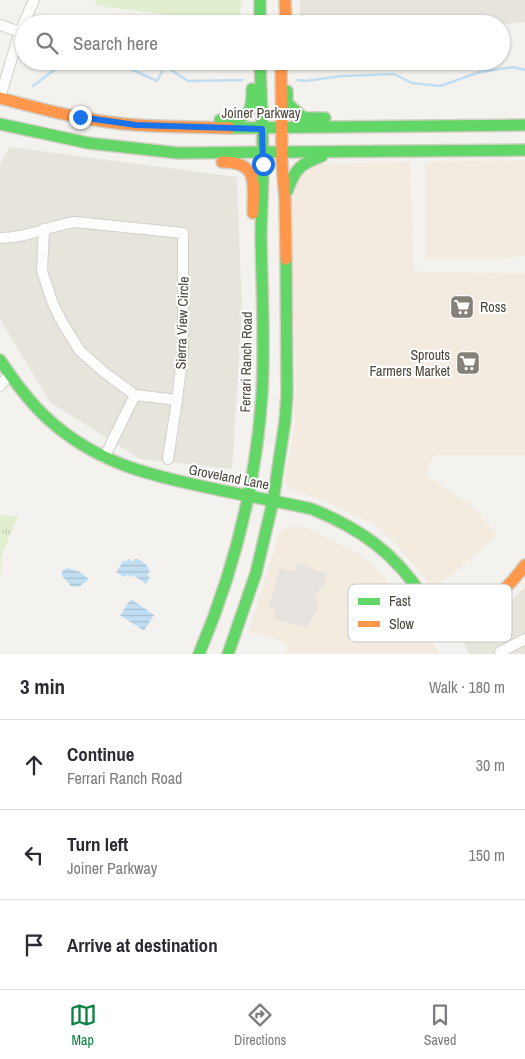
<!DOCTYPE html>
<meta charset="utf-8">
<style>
:root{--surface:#fff;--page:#f7f7f7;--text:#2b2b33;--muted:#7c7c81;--line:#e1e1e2;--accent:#0b8043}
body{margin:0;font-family:"Archivo Narrow",sans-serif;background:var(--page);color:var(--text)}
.stop{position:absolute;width:15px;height:15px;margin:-11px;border:4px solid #1a73e8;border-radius:50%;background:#fff}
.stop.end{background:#1a73e8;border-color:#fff;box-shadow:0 1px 5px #0008}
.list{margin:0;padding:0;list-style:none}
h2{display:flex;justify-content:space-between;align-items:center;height:65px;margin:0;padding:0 20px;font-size:21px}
h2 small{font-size:16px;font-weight:400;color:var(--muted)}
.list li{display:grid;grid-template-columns:32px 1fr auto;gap:15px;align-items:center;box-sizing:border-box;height:90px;padding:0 20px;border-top:1px solid var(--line)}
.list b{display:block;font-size:19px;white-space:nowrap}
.list p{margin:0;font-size:16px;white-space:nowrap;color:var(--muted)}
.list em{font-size:16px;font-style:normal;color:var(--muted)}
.icon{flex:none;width:28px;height:28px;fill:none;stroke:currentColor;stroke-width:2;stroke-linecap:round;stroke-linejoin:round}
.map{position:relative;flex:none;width:525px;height:654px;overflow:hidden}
.search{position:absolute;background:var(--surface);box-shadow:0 1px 4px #0004;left:15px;right:15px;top:15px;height:55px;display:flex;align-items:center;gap:12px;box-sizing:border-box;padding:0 18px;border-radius:28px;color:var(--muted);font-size:19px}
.sheet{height:335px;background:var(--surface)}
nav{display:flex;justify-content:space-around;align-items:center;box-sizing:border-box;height:70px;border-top:1px solid var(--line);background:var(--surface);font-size:14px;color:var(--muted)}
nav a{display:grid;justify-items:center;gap:2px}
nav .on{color:var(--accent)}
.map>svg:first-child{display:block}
.residential{fill:#e7e4dc}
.commercial{fill:#f3ebdf}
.green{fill:#e1eecf}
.park{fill:url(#park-tufts)}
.parking{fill:#e6e3df}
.water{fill:url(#water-rules)}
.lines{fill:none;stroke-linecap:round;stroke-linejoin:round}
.stream{stroke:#c0ddf1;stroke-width:2.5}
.street-casing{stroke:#d2d0cb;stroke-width:12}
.fast-casing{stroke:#d3cfc5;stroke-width:14}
.slow-casing{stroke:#d3cfc5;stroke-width:14}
.street{stroke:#fdfdfc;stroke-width:10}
.fast{stroke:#63d668;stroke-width:11}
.slow{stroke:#ff974d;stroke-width:11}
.route{stroke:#1a73e8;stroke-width:6}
.labels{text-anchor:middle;stroke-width:4;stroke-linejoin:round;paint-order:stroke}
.street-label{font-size:14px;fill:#4b4439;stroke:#fff}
.poi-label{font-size:14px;fill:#4b4439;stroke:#fff;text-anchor:start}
.key{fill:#fff;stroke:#c9c7c4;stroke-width:1}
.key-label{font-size:14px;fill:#4b4439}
</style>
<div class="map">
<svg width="525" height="654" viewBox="0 0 525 654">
<defs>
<pattern id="park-tufts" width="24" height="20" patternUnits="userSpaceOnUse" patternTransform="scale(1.25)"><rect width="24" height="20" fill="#e1eecf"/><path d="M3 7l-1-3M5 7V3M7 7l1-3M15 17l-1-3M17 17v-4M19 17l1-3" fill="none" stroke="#c3cdb2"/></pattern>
<pattern id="water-rules" width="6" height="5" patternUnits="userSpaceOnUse" patternTransform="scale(1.25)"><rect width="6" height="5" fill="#c0ddf1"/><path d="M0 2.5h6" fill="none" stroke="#a6bfcf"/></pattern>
</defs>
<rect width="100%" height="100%" fill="#f4f2ee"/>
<g class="residential">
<polygon points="300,0 525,0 525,22 499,24 300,24"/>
<polygon points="10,147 237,177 242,312 232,469 140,459 50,402 0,319 0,164"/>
<polygon points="525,587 525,654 469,654 464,643"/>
</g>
<g class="commercial">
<polygon points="522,160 525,161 525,256 500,259 425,259 425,162"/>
<polygon points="410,162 414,271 525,274 525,455 434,455 433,457 427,468 428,476 468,503 498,535 433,590 396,543 373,523 322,500 292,490 287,486 285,474 294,429 296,385 291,201 293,182 312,164"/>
<polygon points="296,525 311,530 349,549 369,561 395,590 440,654 284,654 287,649 287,645 283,641 249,632 279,533 287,527"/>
</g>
<polygon class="green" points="94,0 242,0 238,23 97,6"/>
<polygon class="park" points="0,515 18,516 2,554 0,581"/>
<polygon class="parking" points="298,563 326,574 326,582 316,594 318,609 306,627 273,619 275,610 268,608 280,568 287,571 295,570"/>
<g class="water">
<path d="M129,559l4,3 2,-3c8,1 11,5 15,12l-3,4 3,2 -4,7 -13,-9 -3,2 -3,-2 -3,2 -8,-5 8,-12 2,2z"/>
<polygon points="68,568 80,572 88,578 87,581 78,587 71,586 62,576 62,571"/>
<polygon points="131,599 154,615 144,631 120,615"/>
</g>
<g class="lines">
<g class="stream">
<polyline points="113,61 157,81 165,66 188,81 242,80"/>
<polyline points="297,80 305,81 342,76 394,74 412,83 440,86 480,72 513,67 525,70"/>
<polyline points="33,86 66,61"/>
</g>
<defs>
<g id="street">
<polyline points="0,25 20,32"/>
<polyline points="0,97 20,32 34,0"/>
<path d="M0,238c26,0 49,-12 75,-16l108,11v118l-6,49 -42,-5 -30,-22 -25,-22 -18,-29 -9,-18 -11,-33 2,-42"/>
<polyline points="0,386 9,375"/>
<polyline points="104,458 135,395"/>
<polyline points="168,459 177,400"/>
<polyline points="500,652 525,639"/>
</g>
<g id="fast">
<polyline points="260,0 260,24"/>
<polyline points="287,91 287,103 304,118 325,118"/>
<path d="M220,120c26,0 33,-5 32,-31"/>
<polyline points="0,124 88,143 178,153 525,150"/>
<polyline points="230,128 525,125"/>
<path d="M287,191c8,-22 13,-27 35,-35"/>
<path d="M0,360c14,21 29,42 48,59 49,45 104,57 167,70 32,7 65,13 97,20 49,20 83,44 112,89"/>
<path d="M199,654c35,-83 57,-169 63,-260 3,-51 0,-103 -1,-155 0,-24 2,-48 2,-72 0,-35 -2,-71 -3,-106"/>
<polyline points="228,654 256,573 273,501 285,421 287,395 286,259"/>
</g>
<g id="slow">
<polyline points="285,0 286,24"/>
<polyline points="281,61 282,164 285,199 286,259"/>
<path d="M0,98c45,12 90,24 137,27 30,2 62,2 93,3"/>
<path d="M222,162c38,0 31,22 31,51"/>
<path d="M424,598l19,33c32,-17 61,-36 82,-66"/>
</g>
</defs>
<use href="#street" class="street-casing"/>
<use href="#fast" class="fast-casing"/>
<use href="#slow" class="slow-casing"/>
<use href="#street" class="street"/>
<use href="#fast" class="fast"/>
<use href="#slow" class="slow"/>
</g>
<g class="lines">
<polyline class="route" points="80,117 136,125 262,129 263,164"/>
</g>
<defs>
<symbol id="supermarket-square" viewBox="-11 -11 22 22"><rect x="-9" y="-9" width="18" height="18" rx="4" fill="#868178" stroke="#fff"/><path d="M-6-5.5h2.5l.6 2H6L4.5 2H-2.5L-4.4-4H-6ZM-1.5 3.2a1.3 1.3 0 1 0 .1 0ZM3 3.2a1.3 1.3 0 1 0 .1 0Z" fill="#fff"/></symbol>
</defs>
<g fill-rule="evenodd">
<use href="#supermarket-square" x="448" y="293" width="28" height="28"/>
<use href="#supermarket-square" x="454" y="349" width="28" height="28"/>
</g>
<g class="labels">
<g class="street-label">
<text x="261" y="118">Joiner Parkway</text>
<text transform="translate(182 323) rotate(-88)" y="5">Sierra View Circle</text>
<text transform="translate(246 362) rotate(-89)" y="5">Ferrari Ranch Road</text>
<text transform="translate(229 477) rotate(11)" y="5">Groveland Lane</text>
</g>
<g class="poi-label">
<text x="480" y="312">Ross</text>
<text x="450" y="360" text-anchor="end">Sprouts<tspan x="450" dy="16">Farmers Market</tspan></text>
</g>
</g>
<rect x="348" y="584" width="164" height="58" rx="8" class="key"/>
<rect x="358" y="598" width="22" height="7" fill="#63d668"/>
<rect x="358" y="621" width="22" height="6" fill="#ff974d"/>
<g class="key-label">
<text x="389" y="606">Fast</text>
<text x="389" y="629">Slow</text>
</g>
</svg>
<div class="stop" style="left:263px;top:164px"></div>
<div class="stop end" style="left:80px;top:117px"></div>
<div class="search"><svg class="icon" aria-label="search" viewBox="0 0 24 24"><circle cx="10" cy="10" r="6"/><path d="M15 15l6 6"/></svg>Search here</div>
</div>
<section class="sheet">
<h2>3 min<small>Walk · 180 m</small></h2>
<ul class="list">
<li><svg class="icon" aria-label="ahead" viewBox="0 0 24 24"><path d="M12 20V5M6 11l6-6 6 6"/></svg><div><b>Continue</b><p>Ferrari Ranch Road</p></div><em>30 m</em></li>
<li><svg class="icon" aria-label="left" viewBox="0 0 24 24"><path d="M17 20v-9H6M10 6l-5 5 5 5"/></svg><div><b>Turn left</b><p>Joiner Parkway</p></div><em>150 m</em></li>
<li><svg class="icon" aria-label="arrive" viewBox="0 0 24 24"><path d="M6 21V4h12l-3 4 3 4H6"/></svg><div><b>Arrive at destination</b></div></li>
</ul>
</section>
<nav>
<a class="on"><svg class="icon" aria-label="map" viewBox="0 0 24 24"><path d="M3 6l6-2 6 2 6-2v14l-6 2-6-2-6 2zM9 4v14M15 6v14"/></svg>Map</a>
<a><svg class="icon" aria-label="directions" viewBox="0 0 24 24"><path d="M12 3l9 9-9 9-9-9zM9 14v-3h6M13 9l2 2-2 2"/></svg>Directions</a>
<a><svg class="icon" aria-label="saved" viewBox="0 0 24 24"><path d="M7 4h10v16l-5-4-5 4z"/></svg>Saved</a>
</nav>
